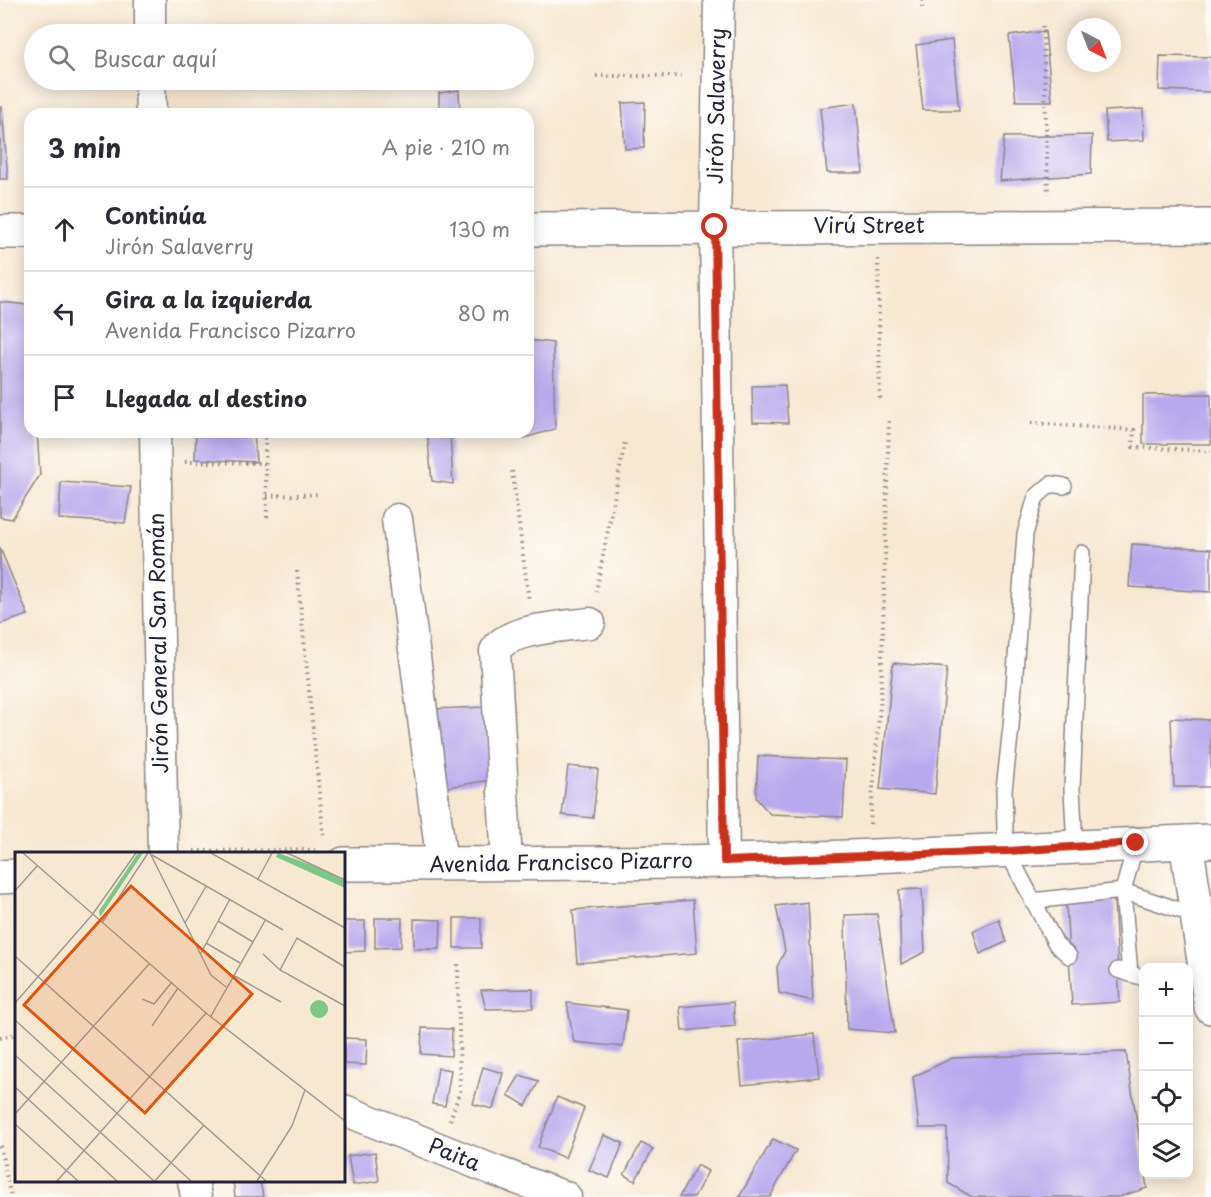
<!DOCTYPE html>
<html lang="es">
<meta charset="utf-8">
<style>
:root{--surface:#fff;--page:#f2f2f3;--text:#2b2b33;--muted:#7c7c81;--line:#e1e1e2}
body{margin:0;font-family:"Playpen Sans",sans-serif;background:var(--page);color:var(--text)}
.controls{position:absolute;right:18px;bottom:18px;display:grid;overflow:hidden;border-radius:12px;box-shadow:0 3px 15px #0003}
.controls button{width:54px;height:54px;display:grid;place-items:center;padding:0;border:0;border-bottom:2px solid var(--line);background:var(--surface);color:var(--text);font:30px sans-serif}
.compass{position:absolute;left:1067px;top:18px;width:54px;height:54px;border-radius:50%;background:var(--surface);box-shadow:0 3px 15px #0003;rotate:138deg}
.stop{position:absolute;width:18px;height:18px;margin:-14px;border:4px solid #c8321e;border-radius:50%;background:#fff}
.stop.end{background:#c8321e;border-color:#fff;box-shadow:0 2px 6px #0008}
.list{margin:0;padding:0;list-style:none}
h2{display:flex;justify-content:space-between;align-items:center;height:78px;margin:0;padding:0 24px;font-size:26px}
h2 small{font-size:20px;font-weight:400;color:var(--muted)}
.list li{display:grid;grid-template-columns:39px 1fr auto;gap:18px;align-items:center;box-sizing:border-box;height:84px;padding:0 24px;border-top:2px solid var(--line)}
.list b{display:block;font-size:22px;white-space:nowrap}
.list p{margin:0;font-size:20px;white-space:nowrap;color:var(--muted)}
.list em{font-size:20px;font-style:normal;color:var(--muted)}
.icon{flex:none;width:33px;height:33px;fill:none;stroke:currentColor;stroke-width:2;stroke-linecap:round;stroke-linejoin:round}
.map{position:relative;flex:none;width:1211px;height:1197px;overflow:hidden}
.search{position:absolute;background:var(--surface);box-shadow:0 3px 15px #0003;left:24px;top:24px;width:510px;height:66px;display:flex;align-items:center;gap:15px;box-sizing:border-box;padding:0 21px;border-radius:33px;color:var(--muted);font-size:22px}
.panel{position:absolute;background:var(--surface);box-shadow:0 3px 15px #0003;left:24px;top:108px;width:510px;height:330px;border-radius:18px}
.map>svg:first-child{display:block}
.building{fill:#b8a9ee}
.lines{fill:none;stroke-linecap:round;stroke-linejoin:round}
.service-casing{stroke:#8c8586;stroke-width:18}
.minor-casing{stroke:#8c8586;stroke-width:33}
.secondary-casing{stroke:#8c8586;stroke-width:36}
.path{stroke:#8c8586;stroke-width:4;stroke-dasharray:1.5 4.5;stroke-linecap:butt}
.service{stroke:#fff;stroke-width:15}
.minor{stroke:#fff;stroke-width:30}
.secondary{stroke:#fff;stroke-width:33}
.route{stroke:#c8321e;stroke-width:8}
.labels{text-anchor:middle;stroke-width:4.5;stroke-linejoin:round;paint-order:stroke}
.street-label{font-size:21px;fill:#22223b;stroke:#fdfcf7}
.inset-road{fill:none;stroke:#a29996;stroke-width:1.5}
.view{fill:#de560e;fill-opacity:0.15;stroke:#de560e;stroke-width:3}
.inset-edge{fill:none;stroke:#22223b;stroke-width:3}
</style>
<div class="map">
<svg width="1211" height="1197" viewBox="0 0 1211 1197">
<rect width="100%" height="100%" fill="#fdfcf7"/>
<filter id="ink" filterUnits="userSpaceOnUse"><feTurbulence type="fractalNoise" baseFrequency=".0167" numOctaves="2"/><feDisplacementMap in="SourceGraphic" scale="12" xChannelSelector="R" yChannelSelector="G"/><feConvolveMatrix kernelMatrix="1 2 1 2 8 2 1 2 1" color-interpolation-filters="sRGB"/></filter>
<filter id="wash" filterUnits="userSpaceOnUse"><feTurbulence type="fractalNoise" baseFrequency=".008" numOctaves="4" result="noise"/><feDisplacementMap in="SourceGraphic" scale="24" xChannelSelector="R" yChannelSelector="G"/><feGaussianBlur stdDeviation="1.35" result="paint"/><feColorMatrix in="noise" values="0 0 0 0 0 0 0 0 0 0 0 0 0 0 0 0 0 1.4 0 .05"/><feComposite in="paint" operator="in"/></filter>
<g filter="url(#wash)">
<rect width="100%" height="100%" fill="#f7e8d2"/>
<g id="blocks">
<g class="building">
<polygon points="1045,31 1052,101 1016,101 1009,36"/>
<polygon points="952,40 959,110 923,110 916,45"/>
<polygon points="1160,56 1211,57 1211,92 1159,90"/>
<polygon points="459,90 460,114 439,114 439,93"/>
<polygon points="645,102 644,148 625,149 622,103"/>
<polygon points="856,103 863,173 827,173 820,108"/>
<polygon points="0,107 2,107 8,179 0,179"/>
<polygon points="1143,109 1144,140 1107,142 1105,111"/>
<polygon points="1092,135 1091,174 1000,181 1004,137"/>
<polygon points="0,302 28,305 30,432 37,432 40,475 12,519 0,517"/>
<polygon points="528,340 553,343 555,429 524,438 524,432 528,432"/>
<polygon points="785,385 788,423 753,422 752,386"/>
<polygon points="1211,394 1211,444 1143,444 1143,395"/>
<polygon points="196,432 254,432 256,462 195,459"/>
<polygon points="427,432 450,432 453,484 432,481"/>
<polygon points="61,482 131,487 125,523 59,519"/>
<polygon points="1132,544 1211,549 1211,592 1129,587"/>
<polygon points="0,548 28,615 0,624"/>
<polygon points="893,663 947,668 935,794 880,789"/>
<polygon points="486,707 490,780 442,788 433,709"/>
<polygon points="1171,718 1211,720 1211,787 1174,787"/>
<polygon points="758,756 846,760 843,817 770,814 756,798"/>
<polygon points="568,766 598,769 593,818 562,815"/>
<polygon points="922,889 925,952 901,964 899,890"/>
<polygon points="693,900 697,953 577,963 573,910"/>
<polygon points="1114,900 1120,1002 1072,1005 1066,904"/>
<polygon points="808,902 813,1001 779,993 777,967 785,951 776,906"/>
<polygon points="877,914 895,1033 847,1029 845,915"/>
<polygon points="375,918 402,918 401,947 375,948"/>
<rect x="454" y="918" width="27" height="30"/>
<polygon points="414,919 441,920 440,949 414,949"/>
<polygon points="999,919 1006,942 980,954 973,931"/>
<polygon points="344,921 365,921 365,951 344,952"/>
<polygon points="533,989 533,1008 486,1009 481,990"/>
<polygon points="733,1002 735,1026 682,1031 680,1007"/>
<polygon points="567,1003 627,1010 623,1047 574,1042"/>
<polygon points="422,1028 452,1029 451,1056 421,1054"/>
<polygon points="814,1034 819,1077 742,1085 738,1042"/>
<polygon points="344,1038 367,1039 366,1065 344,1064"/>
<polygon points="1126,1052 1147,1188 1119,1197 972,1197 948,1183 947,1128 919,1128 913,1077 952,1058"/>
<polygon points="483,1067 503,1073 493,1109 473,1104"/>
<polygon points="438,1068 451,1070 445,1106 432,1104"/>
<polygon points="520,1075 539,1081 526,1106 508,1095"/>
<polygon points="557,1097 584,1108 565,1158 538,1147"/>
<polygon points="604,1135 623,1143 609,1178 589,1170"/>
<polygon points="773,1139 796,1150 770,1197 739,1197"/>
<polygon points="641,1143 653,1149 635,1181 624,1175"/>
<polygon points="375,1152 379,1181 353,1185 348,1156"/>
<polygon points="697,1165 708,1171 694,1197 679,1197"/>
<polygon points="233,1180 260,1180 263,1197 235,1197"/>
</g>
</g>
</g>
<g filter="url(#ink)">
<use href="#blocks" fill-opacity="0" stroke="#8c8586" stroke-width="1.5"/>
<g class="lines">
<defs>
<g id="service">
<polyline points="1064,486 1051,484 1036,497 1025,534 1011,727 1004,790 1005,830 1007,851 1056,944 1069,956"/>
<polyline points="1075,847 1072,789 1082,553"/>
<polyline points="1032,901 1123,891 1136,843"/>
<polyline points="1118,970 1144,978"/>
<polyline points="1130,974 1123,891 1197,916"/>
</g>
<g id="minor">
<polyline points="150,0 150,34"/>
<polyline points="719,0 715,227 724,861"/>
<polyline points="150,80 151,114"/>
<polyline points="155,432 163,854"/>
<polyline points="397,519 442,864"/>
<path d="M507,863l-12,-212c12,-23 71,-25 95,-28"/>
<polyline points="344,1110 493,1170 566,1197"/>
<polyline points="193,1180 196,1197"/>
</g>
<g id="secondary">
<polyline points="528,229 1211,226"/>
<polyline points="0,232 30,232"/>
<polyline points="1186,842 1211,1007"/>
<path d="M344,864c127,0 254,0 381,-3 162,-4 324,-13 486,-20"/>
<polyline points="0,877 16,876"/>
</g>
</defs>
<use href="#service" class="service-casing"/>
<use href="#minor" class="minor-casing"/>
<use href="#secondary" class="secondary-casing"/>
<g class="path">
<polyline points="922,0 922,10"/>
<polyline points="1043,26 1048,194"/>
<polyline points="596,76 686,76"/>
<polyline points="878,259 880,402"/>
<polyline points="1031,423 1134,430 1133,447 1211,451"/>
<polyline points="265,432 267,520"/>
<polyline points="316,432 320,432"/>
<polyline points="185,462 265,463"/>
<polyline points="512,471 529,601"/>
<polyline points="267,496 321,494"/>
<polyline points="297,571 324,839"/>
<polyline points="596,592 625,442"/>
<polyline points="870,824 881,694 889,420"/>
<polyline points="194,851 315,850"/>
<polyline points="0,1038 16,1034"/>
<polyline points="450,1120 460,1091 458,963"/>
<polyline points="0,1146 11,1197"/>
</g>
<use href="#service" class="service"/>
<use href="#minor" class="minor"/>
<use href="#secondary" class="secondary"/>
</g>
</g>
<g class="lines" filter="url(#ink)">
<polyline class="route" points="715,227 724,861 1007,851 1136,843"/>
</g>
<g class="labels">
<g class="street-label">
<text transform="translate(717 106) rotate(-89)" y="7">Jirón Salaverry</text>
<text x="869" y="233">Virú Street</text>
<text transform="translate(159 643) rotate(-91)" y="7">Jirón General San Román</text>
<text transform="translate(561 863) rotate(-1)" y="7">Avenida Francisco Pizarro</text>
<text transform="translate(454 1155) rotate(22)" y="7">Paita</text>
</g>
</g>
<g transform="translate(15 852)">
<rect width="330" height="330" fill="#f7e8d2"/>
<path d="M123,1h5l-43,64 -1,-6zM263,1l42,15 25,13v7l-69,-31zM295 157a9 9 0 1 1 18 0a9 9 0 1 1-18 0Z" fill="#7dc886"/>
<path class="inset-road" d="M8,1l183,160 139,108M135,1l61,122 15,12M196,1l134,75M272,1l58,27M137,3l131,75M243,27l14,-26M0,39l22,-25M77,63l44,-62M203,69l35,21M87,71l46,-70M170,71l21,-37M191,91l34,20M186,101l29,-54M248,102l17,16 65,36M0,104l251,225M265,118l17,-32 48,29M218,123l48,27M127,147l12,5 18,-22M0,151l77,-88M196,164l55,-97M0,168l176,161M137,174l26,-38M0,203l139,126M0,235l102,94M0,262l135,-151M0,272l63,57M42,329l149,-168M140,329l49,-56M242,329l35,-55 13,-36"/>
<path class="view" d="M116,34l121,108 -107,119 -121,-108z"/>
<rect width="330" height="330" class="inset-edge"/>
</g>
</svg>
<div class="controls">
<button>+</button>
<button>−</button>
<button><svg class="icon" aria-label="locate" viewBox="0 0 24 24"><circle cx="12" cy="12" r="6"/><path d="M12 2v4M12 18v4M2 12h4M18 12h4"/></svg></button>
<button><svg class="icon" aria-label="layers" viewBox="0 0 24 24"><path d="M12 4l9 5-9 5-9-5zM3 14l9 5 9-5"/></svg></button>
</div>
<svg class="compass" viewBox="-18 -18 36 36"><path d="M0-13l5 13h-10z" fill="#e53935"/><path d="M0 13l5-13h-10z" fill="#7c7c81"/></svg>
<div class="stop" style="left:715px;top:227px"></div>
<div class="stop end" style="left:1136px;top:843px"></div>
<div class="search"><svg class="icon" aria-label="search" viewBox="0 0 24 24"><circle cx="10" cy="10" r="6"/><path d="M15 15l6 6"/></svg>Buscar aquí</div>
<section class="panel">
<h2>3 min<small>A pie · 210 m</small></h2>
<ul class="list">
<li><svg class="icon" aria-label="ahead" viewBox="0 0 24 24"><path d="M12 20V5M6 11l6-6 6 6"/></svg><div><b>Continúa</b><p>Jirón Salaverry</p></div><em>130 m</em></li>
<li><svg class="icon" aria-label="left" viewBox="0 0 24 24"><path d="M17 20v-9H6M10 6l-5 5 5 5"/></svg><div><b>Gira a la izquierda</b><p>Avenida Francisco Pizarro</p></div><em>80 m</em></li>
<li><svg class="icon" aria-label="arrive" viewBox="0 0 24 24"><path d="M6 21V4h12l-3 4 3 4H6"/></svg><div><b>Llegada al destino</b></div></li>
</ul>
</section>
</div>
